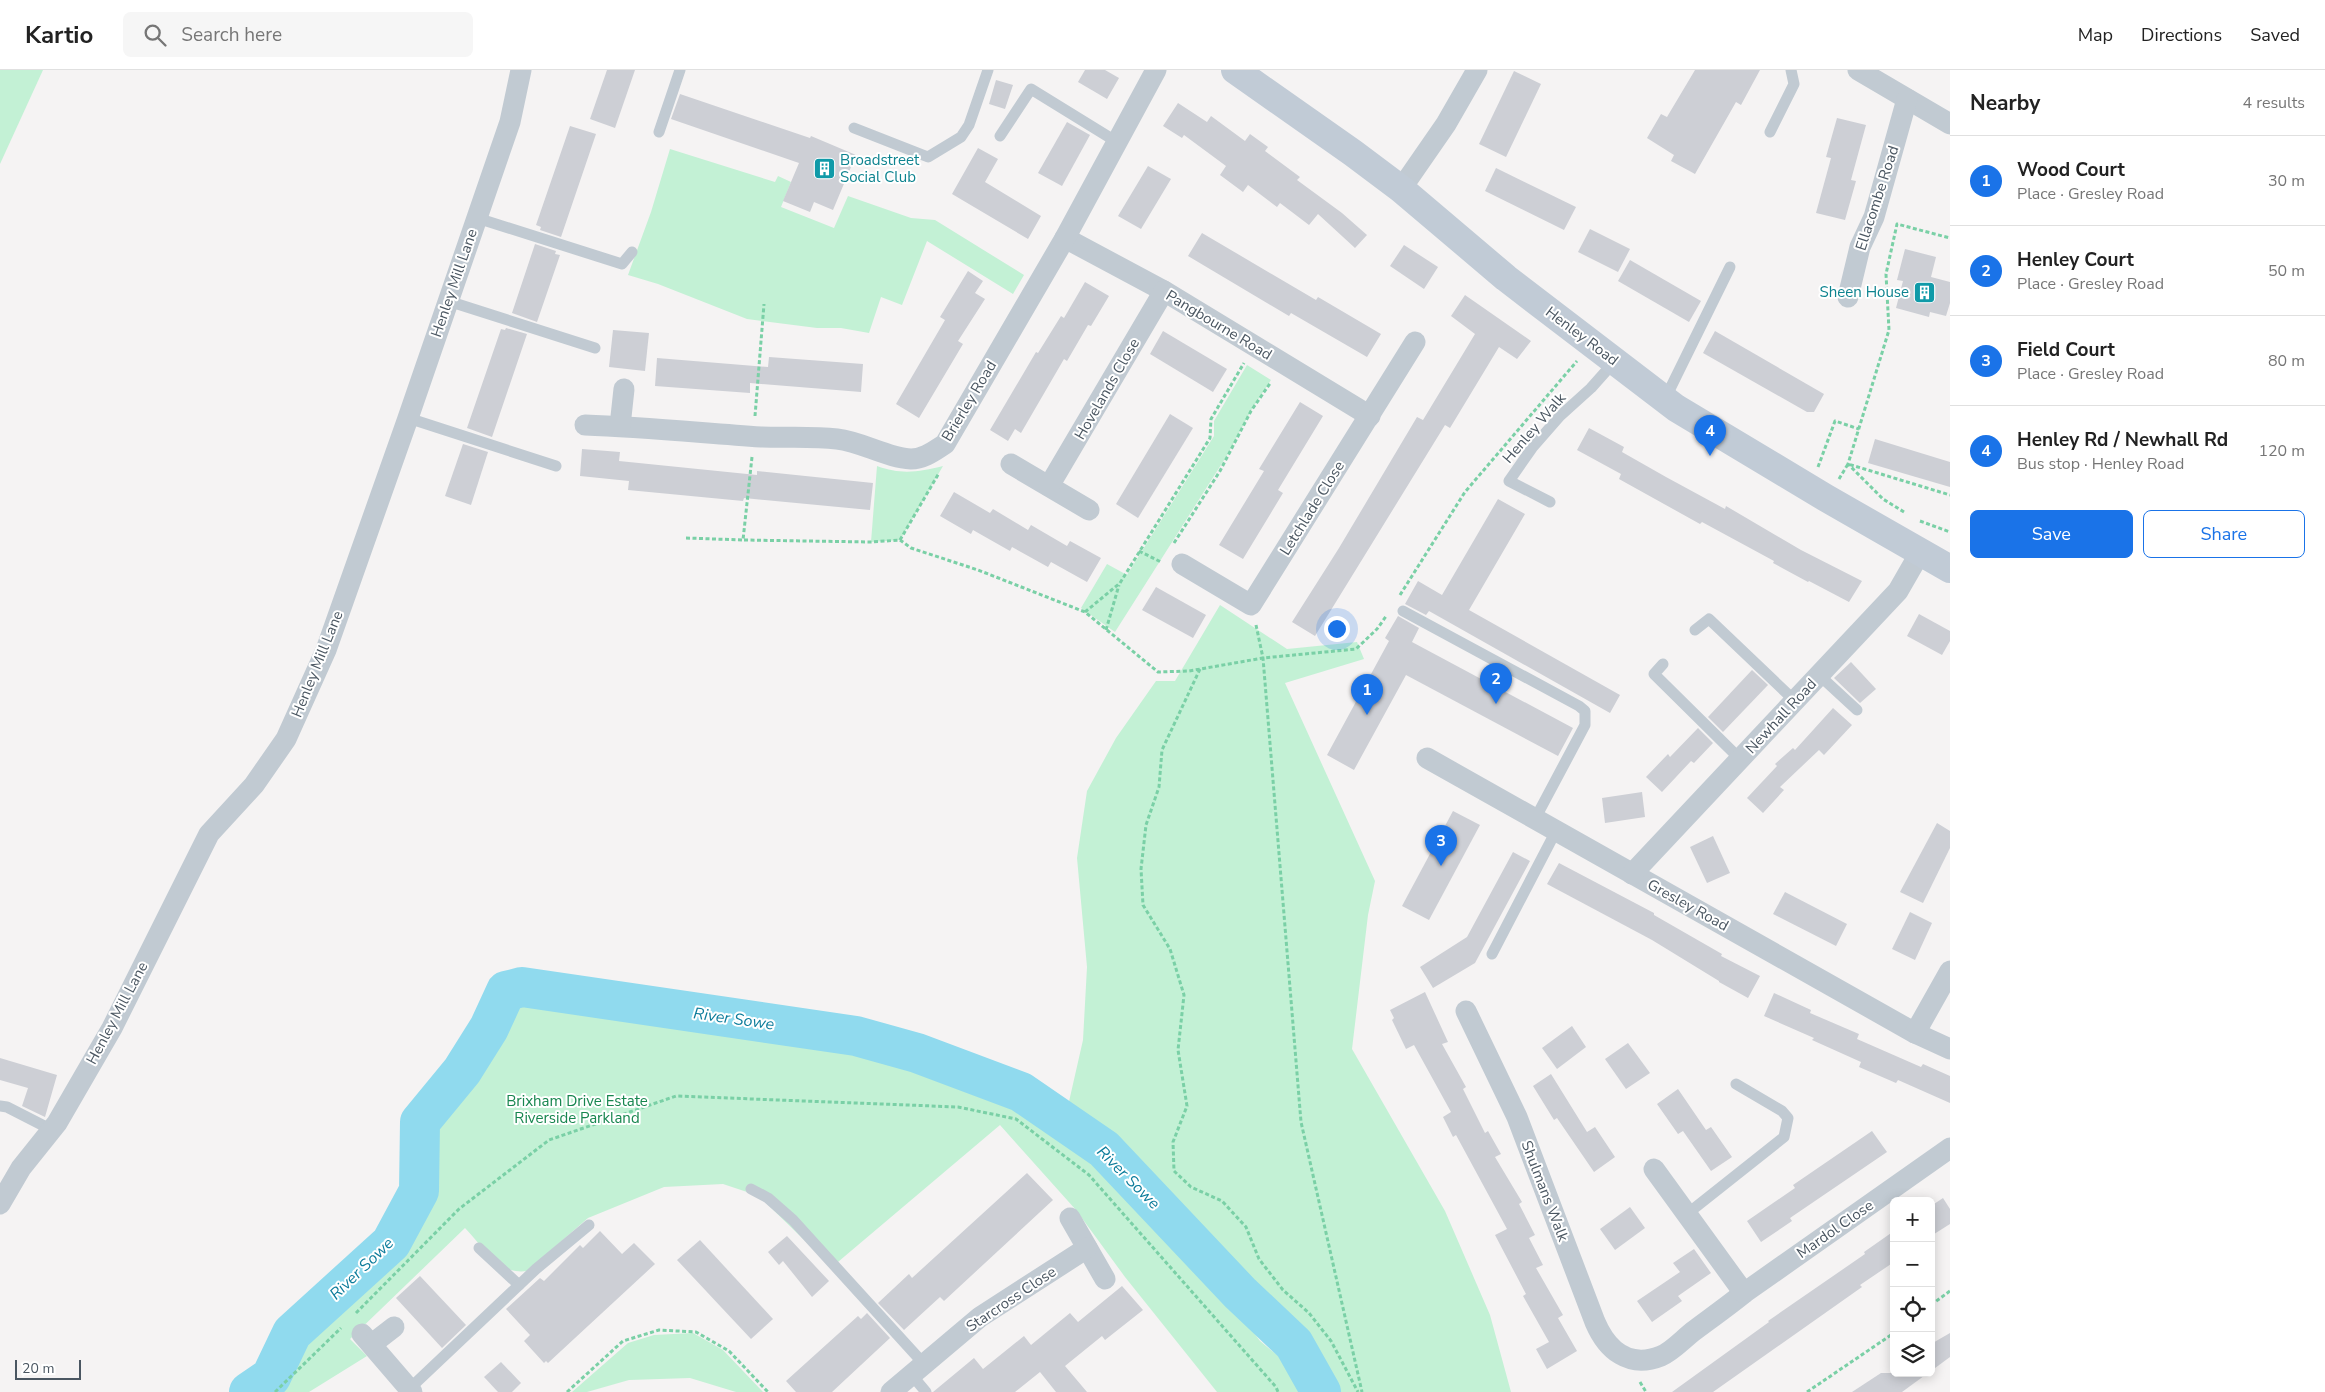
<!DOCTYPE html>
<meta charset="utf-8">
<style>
:root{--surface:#fff;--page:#f6f6f6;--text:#222;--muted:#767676;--line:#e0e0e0;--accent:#1a73e8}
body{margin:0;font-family:"Nunito Sans",sans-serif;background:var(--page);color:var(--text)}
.controls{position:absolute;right:15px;bottom:15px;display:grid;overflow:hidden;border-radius:8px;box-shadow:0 2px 12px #0003}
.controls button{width:45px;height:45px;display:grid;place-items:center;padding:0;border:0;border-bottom:1px solid var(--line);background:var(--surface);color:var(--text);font:25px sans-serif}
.scale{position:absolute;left:15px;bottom:12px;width:66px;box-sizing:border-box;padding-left:5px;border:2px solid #4a5661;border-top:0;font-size:14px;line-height:18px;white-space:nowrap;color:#4a5661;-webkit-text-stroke:4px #fff;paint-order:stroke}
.you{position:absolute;left:1336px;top:558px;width:18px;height:18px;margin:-12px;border:4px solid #fff;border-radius:50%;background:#1a73e8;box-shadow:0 0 0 8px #1a73e833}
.badge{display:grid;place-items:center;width:32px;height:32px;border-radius:50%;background:var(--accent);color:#fff;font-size:16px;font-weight:700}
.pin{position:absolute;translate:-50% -41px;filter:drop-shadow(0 1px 2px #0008)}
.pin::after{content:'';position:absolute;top:26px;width:18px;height:15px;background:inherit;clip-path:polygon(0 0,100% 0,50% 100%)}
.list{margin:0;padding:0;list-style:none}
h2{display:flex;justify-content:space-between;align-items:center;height:65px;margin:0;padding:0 20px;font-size:21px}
h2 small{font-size:16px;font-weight:400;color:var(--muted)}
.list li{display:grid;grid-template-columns:32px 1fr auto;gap:15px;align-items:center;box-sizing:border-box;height:90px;padding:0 20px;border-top:1px solid var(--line)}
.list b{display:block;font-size:19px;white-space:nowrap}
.list p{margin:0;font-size:16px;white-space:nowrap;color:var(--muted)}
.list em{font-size:16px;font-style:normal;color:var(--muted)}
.actions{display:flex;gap:10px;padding:15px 20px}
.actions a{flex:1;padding:11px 0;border:1px solid var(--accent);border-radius:8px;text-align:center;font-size:18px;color:var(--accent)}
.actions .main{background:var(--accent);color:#fff}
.icon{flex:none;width:28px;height:28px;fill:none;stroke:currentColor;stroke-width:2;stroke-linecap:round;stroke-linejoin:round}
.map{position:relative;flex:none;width:1950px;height:1322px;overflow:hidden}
header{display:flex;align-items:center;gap:30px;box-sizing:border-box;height:70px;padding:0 25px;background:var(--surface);border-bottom:1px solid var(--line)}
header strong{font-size:24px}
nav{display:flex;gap:28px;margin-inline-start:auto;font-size:18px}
.search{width:350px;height:45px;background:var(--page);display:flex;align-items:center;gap:12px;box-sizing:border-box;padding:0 18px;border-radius:8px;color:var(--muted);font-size:19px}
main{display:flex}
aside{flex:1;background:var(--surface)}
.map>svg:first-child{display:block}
.green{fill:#c3f1d5}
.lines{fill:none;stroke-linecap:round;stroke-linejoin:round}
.river{stroke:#90daee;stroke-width:40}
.building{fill:#cdcfd5}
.path{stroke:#7ad0a6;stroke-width:3;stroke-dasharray:4 2.5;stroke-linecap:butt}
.lane{stroke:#c1cad2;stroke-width:11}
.street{stroke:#c1cad2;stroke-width:21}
.secondary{stroke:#c1cbd6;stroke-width:28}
.labels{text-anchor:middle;stroke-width:4;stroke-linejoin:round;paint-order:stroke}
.culture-label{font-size:15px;fill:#0d838f;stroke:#fff;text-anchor:start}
.street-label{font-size:15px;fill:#4a5661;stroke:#fff}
.park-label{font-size:15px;fill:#17864f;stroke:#fff}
.water-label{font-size:16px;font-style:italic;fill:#0c7c9b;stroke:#fff}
</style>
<header>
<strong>Kartio</strong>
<div class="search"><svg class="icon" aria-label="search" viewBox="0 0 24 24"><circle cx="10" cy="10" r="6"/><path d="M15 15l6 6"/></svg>Search here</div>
<nav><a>Map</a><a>Directions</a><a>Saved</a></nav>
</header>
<main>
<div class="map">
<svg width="1950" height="1322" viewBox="0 0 1950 1322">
<rect width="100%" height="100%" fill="#f5f3f3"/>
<g class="green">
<polygon points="0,0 43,0 0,94"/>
<polygon points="670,79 775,112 778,106 791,112 781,137 834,158 848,126 911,148 935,150 1024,205 1013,224 927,171 902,235 881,227 869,263 841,258 817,258 747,249 658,214 628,205 651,142"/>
<polygon points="1247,295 1271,310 1253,337 1226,387 1115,562 1081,538 1107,494 1127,505 1214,366 1214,351"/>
<path d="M877,396c24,9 42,6 66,0l-43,74 -29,2z"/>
<polygon points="1220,535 1287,579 1357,572 1364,589 1285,613 1375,811 1368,845 1352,979 1445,1141 1490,1245 1511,1322 1336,1322 1304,1264 1169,1125 1138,1099 1114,1070 1068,1036 1083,970 1087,897 1077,788 1087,721 1116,668 1156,611 1175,611"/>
<path d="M522,925l57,10 238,31 81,16 45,16 75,35 40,24 52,42 103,109 47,63 17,14 18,9 17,28h-95l-92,-115 -49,-67 -76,-85 -168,142 -73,-71 -36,-12 -59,3 -76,31 -61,53c-31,4 -43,-24 -62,-43l-115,111 17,17 -58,36h-47l14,-13 22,-42 14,-13 27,-18 70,-68 18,-31 2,-16 -2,-46 4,-20 52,-61 28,-65z"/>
<polygon points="693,1263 723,1280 763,1322 736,1322 690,1308 629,1310 587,1322 572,1322 628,1273 654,1265"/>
</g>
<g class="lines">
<polyline class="river" points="249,1322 271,1307 292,1263 391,1173 419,1121 420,1052 462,1001 489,958 506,921 522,917 856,966 917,983 1021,1022 1104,1079 1240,1223 1294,1274 1321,1322"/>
</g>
<g class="building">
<polygon points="607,0 635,0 615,58 590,49"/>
<polygon points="1085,0 1105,0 1119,8 1107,29 1078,12"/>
<polygon points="1695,0 1760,0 1741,35 1736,32 1695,104 1671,91 1674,85 1647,68 1661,44 1667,47"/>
<polygon points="1514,1 1541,14 1506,87 1479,74"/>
<polygon points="996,10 1013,15 1005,39 989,34"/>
<polygon points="680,24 810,68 811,66 856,85 833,140 814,132 810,142 783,131 799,93 671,49"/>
<polygon points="1178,33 1207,52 1211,46 1245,71 1250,64 1268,77 1265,81 1300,107 1297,110 1342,143 1367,165 1355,178 1318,144 1309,155 1280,133 1277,137 1248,115 1243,122 1220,105 1226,96 1184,65 1182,68 1163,56"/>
<polygon points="1837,48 1866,55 1851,110 1856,111 1845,150 1816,143 1831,88 1826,87"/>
<polygon points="1067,52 1090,65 1062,116 1038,103"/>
<polygon points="570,56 596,64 561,167 540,160 541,157 536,155"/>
<polygon points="978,78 998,89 985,112 1041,146 1028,169 952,124"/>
<polygon points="1148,96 1171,109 1141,159 1118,146"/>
<polygon points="1496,98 1576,137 1564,160 1485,121"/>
<polygon points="1590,159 1630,179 1618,202 1578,182"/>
<polygon points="1202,163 1316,230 1318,227 1381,264 1367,287 1291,243 1289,246 1188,186"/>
<polygon points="535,174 556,181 555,184 560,185 537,252 512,243"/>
<polygon points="1404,175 1438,197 1424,219 1390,196"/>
<polygon points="1905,179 1936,187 1931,207 1950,212 1950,233 1946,246 1930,242 1929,247 1896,238 1903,211 1897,210"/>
<polygon points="1630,190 1701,231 1689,252 1618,211"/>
<polygon points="968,201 983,211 975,223 985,229 958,271 963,274 919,348 896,334 945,250 940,247"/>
<polygon points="1085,212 1109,226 1091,256 1088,255 1067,291 1064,289 1021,363 1015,359 1008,371 990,360 1036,282 1038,283 1061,246 1064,248"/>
<polygon points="1465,225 1531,271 1517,289 1499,277 1450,358 1445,355 1315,566 1292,552 1339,478 1417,347 1423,350 1475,264 1451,246"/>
<polygon points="506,258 527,264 492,367 467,358 501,259 505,260"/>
<polygon points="613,260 649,263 645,301 609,297"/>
<polygon points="1163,261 1227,299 1213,322 1150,284"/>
<polygon points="1715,261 1824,324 1814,342 1807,342 1703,283"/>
<polygon points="769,287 863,294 861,322 750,313 750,323 655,316 657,288 768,297"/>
<polygon points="1300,332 1323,346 1278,420 1283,423 1243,489 1219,475 1264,401 1259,399"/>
<polygon points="1170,344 1193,358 1138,448 1116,434"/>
<polygon points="1589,358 1624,377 1622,382 1666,407 1725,439 1726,436 1801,480 1862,511 1849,532 1809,511 1808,512 1773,493 1774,491 1702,452 1700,454 1619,409 1621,404 1577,380"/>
<polygon points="1875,369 1950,392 1950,417 1868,393"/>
<polygon points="463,374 488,382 471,435 445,426"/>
<polygon points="582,379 620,382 619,391 757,405 757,401 873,413 870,440 744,428 743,431 628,420 629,411 580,406"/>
<polygon points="954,422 990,443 993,439 1028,460 1031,455 1067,476 1070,471 1101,488 1087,512 1051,492 1048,497 1012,477 1010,481 973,460 971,464 940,446"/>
<polygon points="1498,429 1525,444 1469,540 1620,625 1610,643 1429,541 1426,545 1405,534 1418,511 1442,525"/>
<polygon points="1156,517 1206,545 1193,568 1142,540"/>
<polygon points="1919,544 1950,561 1950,571 1942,585 1907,566"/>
<polygon points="1398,546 1419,558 1412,572 1573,658 1558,686 1406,605 1354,700 1327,685 1389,571 1385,568"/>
<polygon points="1851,592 1876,619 1860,633 1834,608"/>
<polygon points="1752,600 1768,615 1723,662 1708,647"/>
<polygon points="1833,638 1852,655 1824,685 1819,680 1780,717 1784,720 1763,743 1747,728 1777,696 1775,694 1793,678 1795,680"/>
<polygon points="1698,658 1713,673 1694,693 1691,691 1662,722 1646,707 1668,684 1670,687"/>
<polygon points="1642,722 1645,747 1605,753 1602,728"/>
<polygon points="1453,741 1480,755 1429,850 1402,836"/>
<polygon points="1937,753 1950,761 1950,778 1923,833 1900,822"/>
<polygon points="1713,766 1730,803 1707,813 1690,777"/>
<polygon points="1513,782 1530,791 1475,893 1433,918 1420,897 1467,867"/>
<polygon points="1559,793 1654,843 1654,845 1722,884 1721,886 1760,906 1748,928 1719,912 1719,911 1652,870 1547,814"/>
<polygon points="1785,822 1847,854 1836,876 1773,844"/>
<polygon points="1910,842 1932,853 1915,890 1892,879"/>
<polygon points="1425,922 1448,972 1442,974 1466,1017 1463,1019 1485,1063 1488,1061 1501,1084 1495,1087 1522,1132 1519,1134 1535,1165 1529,1168 1543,1195 1536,1198 1563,1245 1558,1248 1577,1281 1547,1299 1536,1279 1549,1272 1523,1226 1526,1224 1495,1165 1507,1159 1456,1065 1453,1067 1443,1047 1451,1042 1414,975 1406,979 1392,950 1394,948 1390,940"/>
<polygon points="1774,923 1811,940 1810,943 1859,964 1857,969 1921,997 1923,994 1950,1006 1950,1033 1898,1010 1896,1013 1859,997 1861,992 1812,970 1814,968 1764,946"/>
<polygon points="1572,956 1586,977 1557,999 1542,978"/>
<polygon points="1628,973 1650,1003 1626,1019 1605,989"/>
<polygon points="0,988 57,1005 45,1047 22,1036 28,1018 0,1010"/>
<polygon points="1551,1004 1587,1062 1595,1057 1615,1087 1594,1102 1557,1048 1554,1050 1533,1016"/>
<polygon points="1678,1019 1706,1060 1711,1057 1732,1087 1711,1101 1683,1061 1678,1064 1657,1034"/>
<polygon points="1872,1061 1887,1082 1790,1148 1792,1151 1761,1172 1747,1151 1795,1118 1793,1115"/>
<polygon points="1027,1103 1053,1130 944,1231 940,1227 904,1260 878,1233 909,1204 912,1208"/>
<polygon points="1943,1128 1950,1139 1950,1154 1931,1166 1931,1136"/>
<polygon points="1630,1137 1645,1158 1615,1180 1600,1159"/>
<polygon points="600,1161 622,1184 634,1173 655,1194 548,1293 546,1291 544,1293 524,1271 530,1265 506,1239 540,1208 544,1211 580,1175 583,1178"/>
<polygon points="1894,1161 1894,1192 1860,1215 1862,1217 1713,1322 1672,1322 1769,1252 1768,1251 1865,1184 1864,1182"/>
<polygon points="787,1166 829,1211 812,1227 783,1191 779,1195 768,1182"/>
<polygon points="700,1170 773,1249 751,1269 677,1190"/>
<polygon points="1694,1179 1711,1203 1678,1226 1682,1231 1652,1252 1637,1231 1680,1202 1673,1193"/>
<polygon points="420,1206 466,1255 442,1278 396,1228"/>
<polygon points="1122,1216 1143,1240 1105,1270 1102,1266 1065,1296 1087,1322 1056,1322 1040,1302 1015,1322 933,1322 974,1288 983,1299 1024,1266 1031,1275 1070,1243 1078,1252"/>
<polygon points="867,1243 890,1268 832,1322 796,1322 786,1311 858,1246 861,1249"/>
<polygon points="1950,1263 1950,1287 1931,1301 1931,1274"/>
<polygon points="501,1292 521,1313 512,1322 498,1322 484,1307"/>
<polygon points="1881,1303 1928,1303 1902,1322 1852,1322"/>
</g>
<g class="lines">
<g class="path">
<polyline points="755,346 764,234"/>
<polyline points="752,387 743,470 871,472 900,470 911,478 978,500 1085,542 1158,602 1189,601 1263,588 1356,579 1377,559 1387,545"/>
<polyline points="1818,397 1835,351 1859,359"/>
<polyline points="1839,409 1848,394 1950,425"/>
<polyline points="1904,442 1883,429 1848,394 1889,260 1886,204 1897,154 1950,168"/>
<polyline points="1920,451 1950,462"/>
<polyline points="686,468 743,470"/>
<polyline points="900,470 939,403"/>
<polyline points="1174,473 1220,401 1251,341 1271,312"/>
<polyline points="1139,481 1161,492"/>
<polyline points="1400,525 1465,422 1577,291"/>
<polyline points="1085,542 1120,513 1210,368 1211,349 1244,293"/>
<polyline points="1256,555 1263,588 1301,1052 1362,1322"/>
<polyline points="1106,560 1119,515"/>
<polyline points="1200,599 1162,680 1159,717 1146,755 1141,799 1143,835 1170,879 1184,925 1178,980 1187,1036 1173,1072 1174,1101 1191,1117 1222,1131 1246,1157 1259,1189 1283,1220 1309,1243 1331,1271 1358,1322"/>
<polyline points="1931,1235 1950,1221"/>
<polyline points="356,1243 459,1139 549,1070 676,1026 958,1037 1016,1049 1089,1105 1276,1317 1278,1322"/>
<polyline points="1640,1312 1646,1322"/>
<polyline points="275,1322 341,1258"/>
<polyline points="567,1322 623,1271 659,1260 696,1262 729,1281 768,1322"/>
<polyline points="1807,1322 1894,1263"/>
</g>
<g class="lane">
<polyline points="854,58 928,87 961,67 969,55 988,0"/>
<polyline points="659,62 680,0"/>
<polyline points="1770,62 1794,14 1791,0"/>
<polyline points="1000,66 1031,19 1117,72"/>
<polyline points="477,148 622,194 632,182"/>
<polyline points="448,231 595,278"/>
<polyline points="1665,329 1730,197"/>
<polyline points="408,348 556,396"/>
<polyline points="1550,432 1509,411 1532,378 1560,346 1591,318 1615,291"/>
<polyline points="1403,541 1579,636 1585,641 1585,655 1535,749"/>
<polyline points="1695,560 1709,549 1795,631"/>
<polyline points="1663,594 1654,604 1740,689"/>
<polyline points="1819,605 1857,640"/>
<polyline points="1492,884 1556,761"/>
<polyline points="0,1036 7,1037 52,1060"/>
<polyline points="751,1119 768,1128 793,1150 924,1294"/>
<polyline points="1687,1144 1784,1067 1788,1048 1782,1041 1736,1014"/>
<polyline points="479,1178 519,1215"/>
<polyline points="911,1304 926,1322"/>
<polyline points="406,1322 536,1199 589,1155"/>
</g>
<g class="street">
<polyline points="1858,0 1950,54"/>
<polyline points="1401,119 1446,54 1477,0"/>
<polyline points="1065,168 1164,221 1370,346"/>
<polyline points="1848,227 1860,177 1874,147 1907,29"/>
<path d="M585,355c59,2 117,8 176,12 25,1 51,-1 76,2 26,3 50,19 74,20 13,0 23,-8 34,-15l120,-206 91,-168"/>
<polyline points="620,356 624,319"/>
<polyline points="1011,394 1089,440"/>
<polyline points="1049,416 1164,221"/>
<polyline points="1182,494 1251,535 1415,272"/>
<polyline points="1427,688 1915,963 1950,979"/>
<polyline points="1632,804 1898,521 1921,481"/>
<path d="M1466,941l51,106 78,205c12,28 34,47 66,34 12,-5 23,-18 34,-26 16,-12 33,-24 49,-37"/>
<polyline points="1915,963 1950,901"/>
<polyline points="1654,1099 1744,1223 1950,1078"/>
<polyline points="0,1134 21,1098 57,1053 112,958 209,764 254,715 286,669 326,580 407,351 510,52 521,0"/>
<polyline points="1070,1148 1105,1209"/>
<polyline points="362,1264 412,1322"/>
<polyline points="372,1274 394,1257"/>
<polyline points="891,1322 980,1247 1087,1178"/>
</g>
<polyline class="secondary" points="1235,0 1353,83 1401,119 1506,208 1676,338 1826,428 1950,499"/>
</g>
<defs>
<symbol id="building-square" viewBox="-11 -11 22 22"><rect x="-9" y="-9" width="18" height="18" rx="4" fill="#0f9aa8" stroke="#fff"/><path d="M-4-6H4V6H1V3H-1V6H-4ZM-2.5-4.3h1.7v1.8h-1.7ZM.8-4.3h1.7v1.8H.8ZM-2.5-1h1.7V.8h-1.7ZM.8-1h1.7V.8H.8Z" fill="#fff"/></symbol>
</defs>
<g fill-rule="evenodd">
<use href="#building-square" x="812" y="86" width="25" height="25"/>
<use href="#building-square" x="1912" y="210" width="25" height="25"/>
</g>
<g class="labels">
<g class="culture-label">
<text x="840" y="95">Broadstreet<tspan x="840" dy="17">Social Club</tspan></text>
<text x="1909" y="227" text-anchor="end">Sheen House</text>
</g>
<g class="street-label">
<text transform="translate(1877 128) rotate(-72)" y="5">Ellacombe Road</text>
<text transform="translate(454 213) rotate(-71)" y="5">Henley Mill Lane</text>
<text transform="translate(1219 255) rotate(31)" y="5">Pangbourne Road</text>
<text transform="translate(1582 266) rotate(37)" y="5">Henley Road</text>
<text transform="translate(1107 319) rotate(-60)" y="5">Hovelands Close</text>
<text transform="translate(969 331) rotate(-59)" y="5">Brierley Road</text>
<text transform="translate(1534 358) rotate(-49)" y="5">Henley Walk</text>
<text transform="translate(1312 438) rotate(-58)" y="5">Letchlade Close</text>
<text transform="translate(317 594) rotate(-68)" y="5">Henley Mill Lane</text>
<text transform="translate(1781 646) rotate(-47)" y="5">Newhall Road</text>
<text transform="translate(1688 835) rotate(29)" y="5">Gresley Road</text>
<text transform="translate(117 943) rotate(-62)" y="5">Henley Mill Lane</text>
<text transform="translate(1545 1121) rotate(69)" y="5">Shulmans Walk</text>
<text transform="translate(1835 1159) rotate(-35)" y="5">Mardol Close</text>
<text transform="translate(1011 1229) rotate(-34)" y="5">Starcross Close</text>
</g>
<g class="park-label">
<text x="577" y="1036">Brixham Drive Estate<tspan x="577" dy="17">Riverside Parkland</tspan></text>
</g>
<g class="water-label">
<text transform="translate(734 948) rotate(8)" y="6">River Sowe</text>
<text transform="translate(1129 1107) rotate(45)" y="6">River Sowe</text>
<text transform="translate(361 1198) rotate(-44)" y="6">River Sowe</text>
</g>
</g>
</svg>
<div class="controls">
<button>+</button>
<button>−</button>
<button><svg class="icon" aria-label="locate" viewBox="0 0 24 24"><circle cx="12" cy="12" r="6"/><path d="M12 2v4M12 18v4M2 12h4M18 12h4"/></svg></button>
<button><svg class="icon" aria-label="layers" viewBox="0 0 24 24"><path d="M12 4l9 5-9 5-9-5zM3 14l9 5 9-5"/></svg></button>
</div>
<div class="scale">20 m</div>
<div class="you"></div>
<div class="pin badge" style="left:1367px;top:645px">1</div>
<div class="pin badge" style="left:1496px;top:634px">2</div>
<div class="pin badge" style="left:1441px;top:796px">3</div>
<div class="pin badge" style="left:1710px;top:386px">4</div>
</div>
<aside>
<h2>Nearby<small>4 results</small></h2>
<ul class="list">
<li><span class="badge">1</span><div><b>Wood Court</b><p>Place · Gresley Road</p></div><em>30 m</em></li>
<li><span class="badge">2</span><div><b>Henley Court</b><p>Place · Gresley Road</p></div><em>50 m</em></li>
<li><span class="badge">3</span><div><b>Field Court</b><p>Place · Gresley Road</p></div><em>80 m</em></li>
<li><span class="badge">4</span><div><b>Henley Rd / Newhall Rd</b><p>Bus stop · Henley Road</p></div><em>120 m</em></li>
</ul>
<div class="actions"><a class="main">Save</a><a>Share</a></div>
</aside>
</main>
